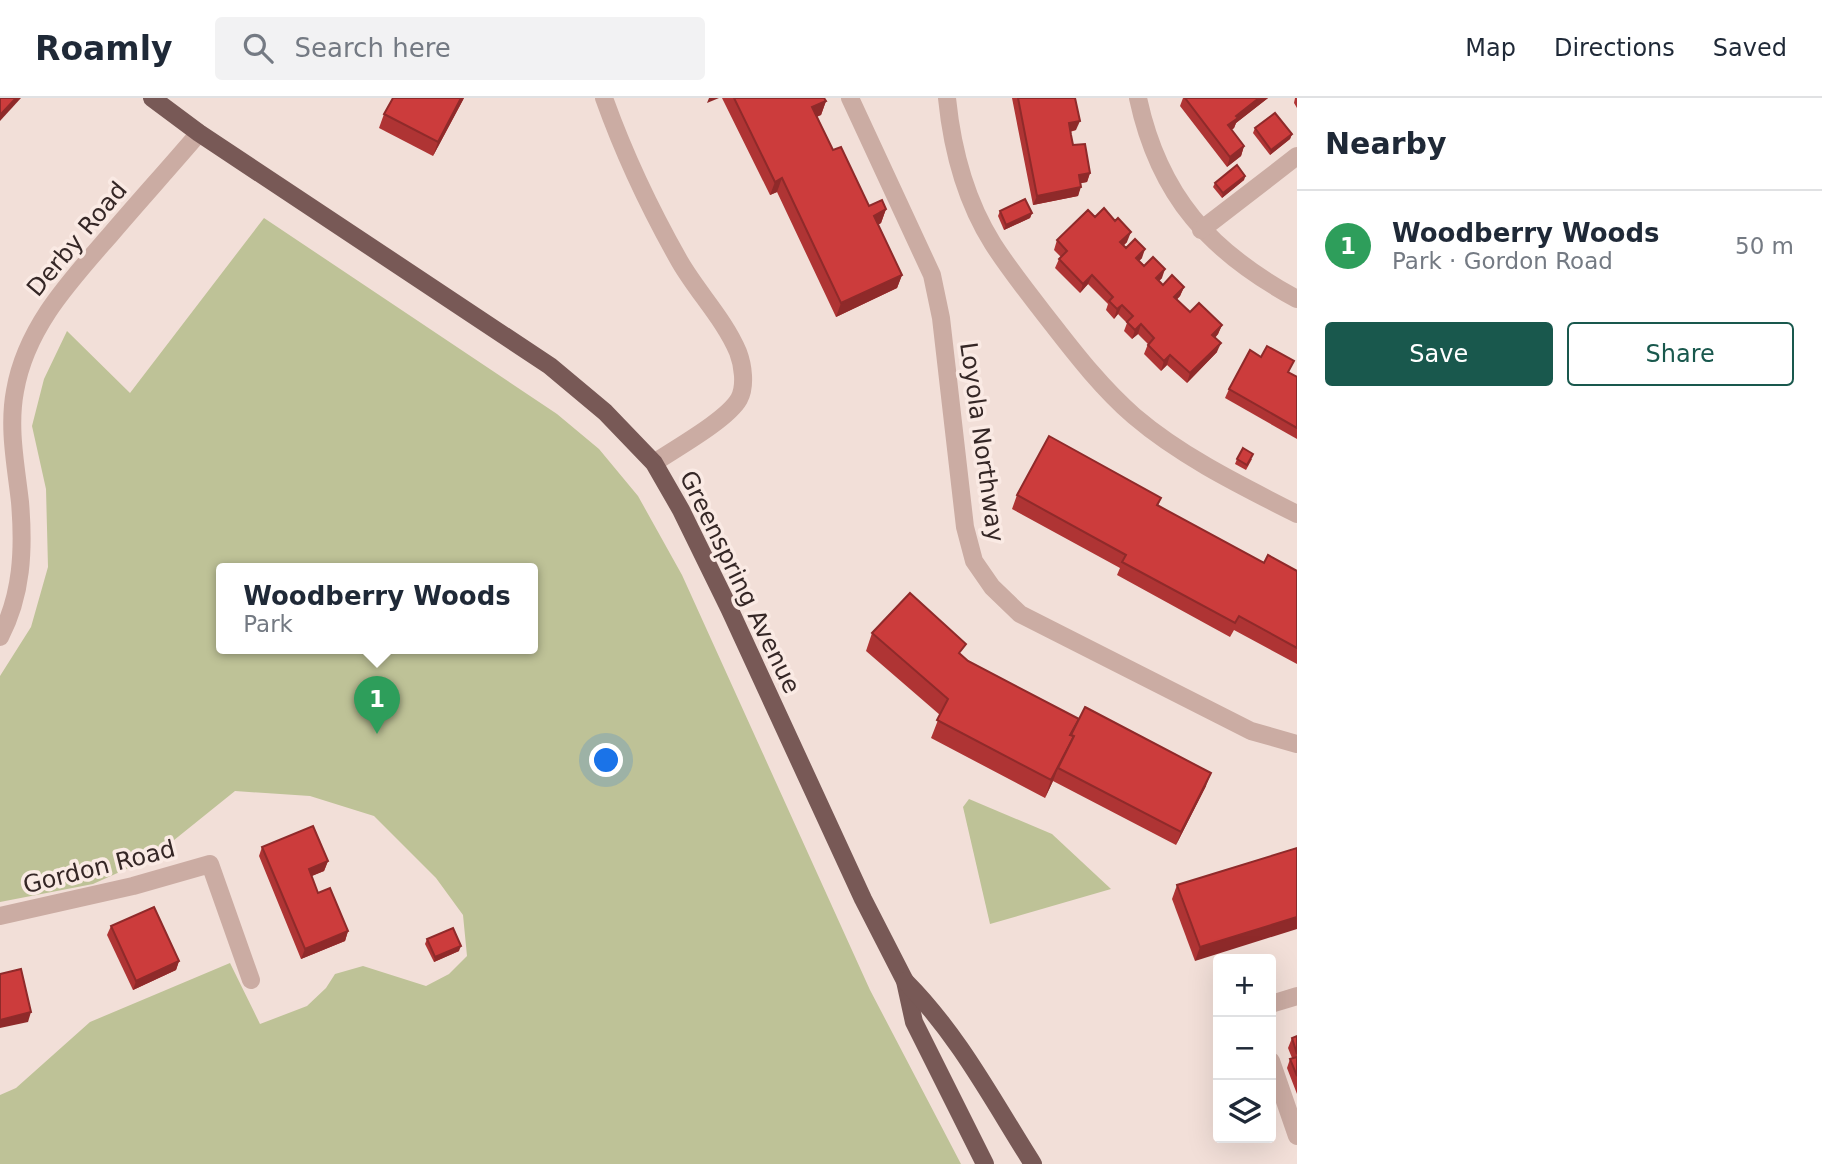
<!DOCTYPE html>
<meta charset="utf-8">
<style>
:root{--surface:#fff;--page:#f2f2f3;--text:#1f2937;--muted:#747a83;--line:#e0e1e3;--accent:#19584d}
body{margin:0;font-family:"DejaVu Sans",sans-serif;background:var(--page);color:var(--text)}
.controls{position:absolute;right:21px;bottom:21px;display:grid;overflow:hidden;border-radius:7px;box-shadow:0 7px 28px #0002}
.controls button{width:63px;height:63px;display:grid;place-items:center;padding:0;border:0;border-bottom:2px solid var(--line);background:var(--surface);color:var(--text);font:35px sans-serif}
.you{position:absolute;left:607px;top:663px;width:24px;height:24px;margin:-18px;border:5px solid #fff;border-radius:50%;background:#1a73e8;box-shadow:0 0 0 10px #1a73e833}
.badge{display:grid;place-items:center;width:46px;height:46px;border-radius:50%;background:var(--accent);color:#fff;font-size:23px;font-weight:700}
.pin{position:absolute;translate:-50% -58px;filter:drop-shadow(0 2px 4px #0008)}
.pin::after{content:'';position:absolute;top:37px;width:24px;height:21px;background:inherit;clip-path:polygon(0 0,100% 0,50% 100%)}
.popup{position:absolute;left:216px;top:465px;width:322px;height:91px;box-sizing:border-box;display:grid;place-content:center;border-radius:7px;background:var(--surface);filter:drop-shadow(0 2px 5px #0005);font-size:23px;white-space:nowrap;color:var(--muted)}
.popup b{font-size:26px;color:var(--text)}
.popup::after{content:'';position:absolute;left:50%;top:100%;margin-left:-14px;border:14px solid transparent;border-top-color:var(--surface)}
.list{margin:0;padding:0;list-style:none}
h2{display:flex;justify-content:space-between;align-items:center;height:91px;margin:0;padding:0 28px;font-size:30px}
h2 small{font-size:23px;font-weight:400;color:var(--muted)}
.list li{display:grid;grid-template-columns:46px 1fr auto;gap:21px;align-items:center;box-sizing:border-box;height:112px;padding:0 28px;border-top:2px solid var(--line)}
.list b{display:block;font-size:26px;white-space:nowrap}
.list p{margin:0;font-size:23px;white-space:nowrap;color:var(--muted)}
.list em{font-size:23px;font-style:normal;color:var(--muted)}
.actions{display:flex;gap:14px;padding:21px 28px}
.actions a{flex:1;padding:16px 0;border:2px solid var(--accent);border-radius:7px;text-align:center;font-size:24px;color:var(--accent)}
.actions .main{background:var(--accent);color:#fff}
.icon{flex:none;width:38px;height:38px;fill:none;stroke:currentColor;stroke-width:2;stroke-linecap:round;stroke-linejoin:round}
.map{position:relative;flex:none;width:1297px;height:1066px;overflow:hidden}
header{display:flex;align-items:center;gap:42px;box-sizing:border-box;height:98px;padding:0 35px;background:var(--surface);border-bottom:2px solid var(--line)}
header strong{font-size:33px}
nav{display:flex;gap:38px;margin-inline-start:auto;font-size:24px}
.search{width:490px;height:63px;background:var(--page);display:flex;align-items:center;gap:18px;box-sizing:border-box;padding:0 24px;border-radius:7px;color:var(--muted);font-size:26px}
main{display:flex}
aside{flex:1;background:var(--surface)}
.map>svg:first-child{display:block}
.green{fill:#bec297;fill-rule:evenodd}
.lines{fill:none;stroke-linecap:round;stroke-linejoin:round}
.minor{stroke:#cbaca3;stroke-width:18}
.major{stroke:#785956;stroke-width:18}
.wall{fill:#af3434}
.shaded-wall{fill:#8f2a2a}
.building{fill:#cc3c3c;stroke:#8f2a2a;stroke-width:2}
.labels{text-anchor:middle;stroke-width:7;stroke-linejoin:round;paint-order:stroke}
.street-label{font-size:24px;fill:#352726;stroke:#faeae4}
</style>
<header>
<strong>Roamly</strong>
<div class="search"><svg class="icon" aria-label="search" viewBox="0 0 24 24"><circle cx="10" cy="10" r="6"/><path d="M15 15l6 6"/></svg>Search here</div>
<nav><a>Map</a><a>Directions</a><a>Saved</a></nav>
</header>
<main>
<div class="map">
<svg width="1297" height="1066" viewBox="0 0 1297 1066">
<rect width="100%" height="100%" fill="#f2dfd8"/>
<g class="green">
<path d="M264,120l293,196 42,35 39,47 44,79 188,415 91,174h-961v-69l16,-7 74,-66 140,-59 30,61 47,-18 19,-18 9,-14 28,-8 63,20 23,-12 18,-18 -4,-41 -27,-37 -62,-62 -64,-20 -75,-5 -82,66 -60,27 -93,18v-226l31,-49 17,-60 -2,-78 -14,-63 12,-47 23,-48 63,62zM221,470h312v80h-312z"/>
<polygon points="969,701 1052,736 1111,791 990,826 963,709"/>
</g>
<g class="lines">
<g class="minor">
<path d="M604,0c20,56 47,113 76,164 18,31 44,57 58,90 5,13 8,34 1,47 -12,21 -63,49 -85,64"/>
<polyline points="850,0 932,177 941,220 965,429 974,463 992,489 1020,516 1251,633 1297,646"/>
<path d="M947,0c5,50 19,103 46,146 18,28 39,54 60,81 24,31 50,64 81,91 48,41 108,70 163,98"/>
<path d="M1138,0c21,98 72,154 159,201"/>
<polyline points="1201,132 1297,58"/>
<path d="M0,539c22,-42 24,-87 20,-135 -4,-36 -12,-74 -5,-111 11,-64 55,-110 96,-157 29,-34 59,-67 88,-101"/>
<polyline points="0,818 133,788 210,766 251,882"/>
<polyline points="1271,906 1297,898"/>
<polyline points="1271,963 1297,1038"/>
</g>
<g class="major">
<polyline points="152,0 199,35 550,268 605,314 654,365 681,412 729,510 863,801 905,883 914,924 985,1066"/>
<path d="M905,883c53,53 88,120 128,183"/>
</g>
</g>
<g class="wall">
<polygon points="464,0 433,58 379,30 384,16"/>
<polygon points="722,0 824,0 826,3 821,17 817,18 833,52 869,108 886,111 881,125 878,127 902,177 897,190 836,219 777,94 770,97"/>
<polygon points="1012,0 1075,0 1076,32 1070,34 1073,47 1090,75 1087,84 1081,85 1078,98 1033,107"/>
<polygon points="1183,0 1268,0 1236,25 1234,30 1231,32 1244,48 1241,58 1227,69 1180,8"/>
<polygon points="1295,0 1297,0 1297,10 1294,5"/>
<polygon points="1255,30 1292,36 1290,41 1270,57 1253,35"/>
<polygon points="1245,78 1244,82 1222,100 1213,89 1215,85"/>
<polygon points="1000,113 1032,115 1030,120 1004,132 998,118"/>
<polygon points="1095,119 1127,144 1123,148 1142,160 1139,163 1162,180 1159,183 1163,187 1184,189 1180,198 1177,201 1190,214 1222,227 1218,236 1215,240 1217,254 1187,285 1167,267 1161,273 1144,256 1148,246 1138,236 1132,241 1124,233 1127,225 1118,216 1114,221 1106,212 1108,206 1088,186 1080,195 1055,170 1059,161 1061,159 1054,152 1057,142"/>
<polygon points="1289,275 1297,279 1297,341 1225,300 1229,291"/>
<polygon points="1237,361 1252,361 1246,372 1235,366"/>
<polygon points="1017,397 1161,400 1158,408 1264,465 1297,473 1297,566 1234,532 1230,539 1117,477 1120,470 1012,411"/>
<polygon points="872,535 962,557 968,563 1206,688 1176,747 1053,683 1045,700 931,640 940,617 866,553"/>
<polygon points="262,749 328,763 324,773 311,778 318,795 348,833 345,843 301,861 259,758"/>
<polygon points="1297,750 1195,863 1172,801 1177,787"/>
<polygon points="111,828 179,863 176,872 133,892 107,837"/>
<polygon points="427,841 459,853 434,864 425,846"/>
<polygon points="1297,938 1297,996 1287,970 1290,961 1292,960 1288,950 1292,940"/>
</g>
<g class="shaded-wall">
<polygon points="16,0 21,0 0,23 0,17"/>
<polygon points="461,0 464,0 433,58 438,44"/>
<polygon points="709,0 719,0 707,5"/>
<polygon points="1259,0 1268,0 1236,25 1234,30 1225,37 1228,27 1236,18"/>
<polygon points="826,3 821,17 808,23 812,9"/>
<polygon points="1080,23 1076,32 1065,34 1069,25"/>
<polygon points="1292,36 1290,41 1270,57 1271,52"/>
<polygon points="1244,48 1241,58 1227,69 1230,59"/>
<polygon points="1090,75 1087,84 1076,86 1079,77"/>
<polygon points="1245,78 1244,82 1222,100 1223,95"/>
<polygon points="782,80 777,94 770,97 775,84"/>
<polygon points="1081,89 1078,98 1033,107 1037,98"/>
<polygon points="886,111 881,125 869,132 874,118"/>
<polygon points="1032,115 1030,120 1004,132 1006,127"/>
<polygon points="1131,134 1127,144 1117,154 1120,144"/>
<polygon points="1145,151 1142,160 1133,169 1136,160"/>
<polygon points="1165,171 1162,180 1153,189 1156,180"/>
<polygon points="902,177 897,190 836,219 841,205"/>
<polygon points="1092,177 1088,186 1080,195 1083,186"/>
<polygon points="1184,189 1180,198 1171,208 1174,199"/>
<polygon points="1122,207 1118,216 1114,221 1117,211"/>
<polygon points="1141,226 1138,236 1132,241 1135,232"/>
<polygon points="1222,227 1218,236 1209,246 1212,237"/>
<polygon points="1221,245 1217,254 1187,285 1190,275"/>
<polygon points="1170,257 1167,267 1161,273 1164,263"/>
<polygon points="1058,670 1053,683 1045,700 1051,682"/>
<polygon points="1211,675 1206,688 1176,747 1181,734"/>
<polygon points="328,763 324,773 305,781 309,771"/>
<polygon points="1297,819 1297,831 1195,863 1200,849"/>
<polygon points="348,833 345,843 301,861 305,851"/>
<polygon points="461,848 459,853 434,864 435,859"/>
<polygon points="179,863 176,872 133,892 136,883"/>
<polygon points="31,914 28,924 0,930 0,922"/>
</g>
<g class="building">
<polygon points="0,0 16,0 0,17"/>
<polygon points="393,0 461,0 438,44 384,16"/>
<polygon points="734,0 824,0 826,3 812,9 833,52 841,49 869,108 882,102 886,111 874,118 902,177 841,205 782,80 775,84"/>
<polygon points="1018,0 1075,0 1080,23 1069,25 1071,37 1073,47 1085,46 1090,75 1079,77 1081,89 1037,98"/>
<polygon points="1185,0 1259,0 1236,18 1238,20 1228,27 1244,48 1230,59"/>
<polygon points="1275,15 1292,36 1271,52 1255,30"/>
<polygon points="1237,67 1245,78 1223,95 1215,85"/>
<polygon points="1025,101 1032,115 1006,127 1000,113"/>
<polygon points="1104,110 1115,123 1118,120 1131,134 1120,144 1126,150 1135,141 1145,151 1136,160 1144,168 1153,159 1165,171 1156,180 1163,187 1172,177 1184,189 1174,199 1190,214 1199,205 1222,227 1212,237 1221,245 1190,275 1170,257 1164,263 1148,247 1154,240 1141,226 1135,232 1127,224 1133,218 1122,207 1117,211 1109,203 1113,199 1092,177 1083,186 1059,161 1067,153 1057,142 1088,112 1095,119"/>
<polygon points="1267,248 1294,263 1288,274 1297,279 1297,330 1229,291 1250,252 1261,259"/>
<polygon points="1049,338 1161,400 1157,407 1264,465 1268,457 1297,473 1297,550 1239,518 1235,525 1122,464 1126,457 1017,397"/>
<polygon points="1243,350 1253,356 1247,367 1237,361"/>
<polygon points="910,495 966,546 959,555 968,563 1079,621 1070,637 1074,638 1051,682 937,622 948,601 872,535"/>
<polygon points="1085,609 1211,675 1181,734 1058,670 1074,638 1071,637"/>
<polygon points="313,728 328,763 309,771 318,795 330,790 348,833 305,851 262,749"/>
<polygon points="1297,750 1297,819 1200,849 1177,787"/>
<polygon points="154,809 179,863 136,883 111,828"/>
<polygon points="453,830 461,848 435,859 427,841"/>
<polygon points="21,871 31,914 0,922 0,876"/>
<polygon points="1297,938 1297,956 1292,940"/>
<polygon points="1297,959 1297,978 1290,961"/>
</g>
<g class="labels">
<g class="street-label">
<text transform="translate(77 141) rotate(-50)" y="8">Derby Road</text>
<text transform="translate(982 344) rotate(82)" y="8">Loyola Northway</text>
<text transform="translate(740 484) rotate(64)" y="8">Greenspring Avenue</text>
<text transform="translate(99 769) rotate(-14)" y="8">Gordon Road</text>
</g>
</g>
</svg>
<div class="controls">
<button>+</button>
<button>−</button>
<button><svg class="icon" aria-label="layers" viewBox="0 0 24 24"><path d="M12 4l9 5-9 5-9-5zM3 14l9 5 9-5"/></svg></button>
</div>
<div class="you"></div>
<div class="pin badge" style="left:377px;top:636px;background:#2e9e5b">1</div>
<div class="popup"><b>Woodberry Woods</b>Park</div>
</div>
<aside>
<h2>Nearby<small></small></h2>
<ul class="list">
<li><span class="badge" style="background:#2e9e5b">1</span><div><b>Woodberry Woods</b><p>Park · Gordon Road</p></div><em>50 m</em></li>
</ul>
<div class="actions"><a class="main">Save</a><a>Share</a></div>
</aside>
</main>
